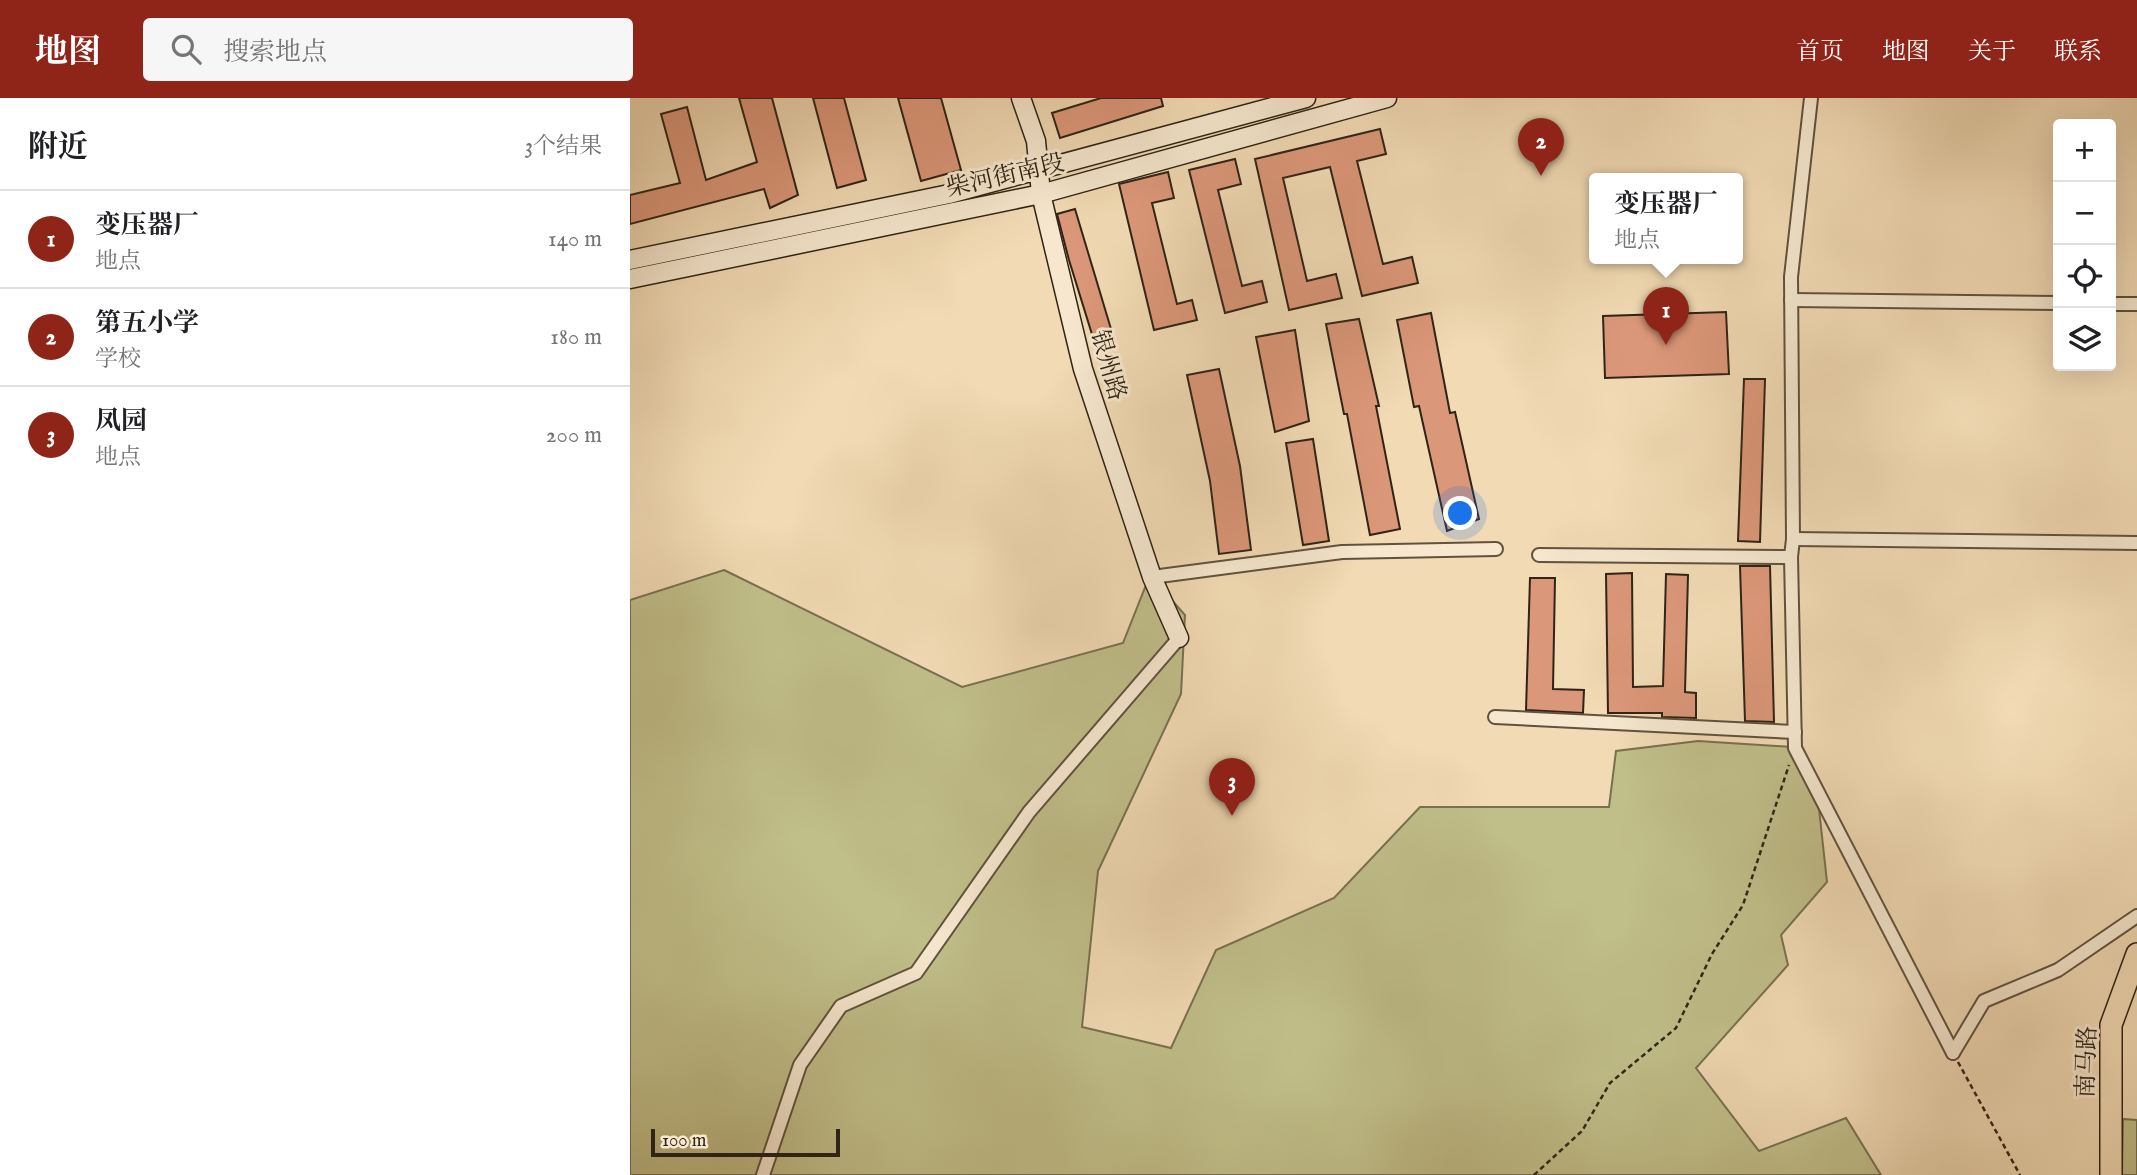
<!DOCTYPE html>
<html lang="zh">
<meta charset="utf-8">
<style>
:root{--surface:#fff;--page:#f6f6f6;--text:#202124;--muted:#757577;--line:#e0e0e0;--accent:#8f2418}
body{margin:0;font-family:"IM FELL English","Noto Serif SC",serif;background:var(--page);color:var(--text)}
.controls{position:absolute;right:21px;top:21px;display:grid;overflow:hidden;border-radius:7px;box-shadow:0 7px 28px #0002}
.controls button{width:63px;height:63px;display:grid;place-items:center;padding:0;border:0;border-bottom:2px solid var(--line);background:var(--surface);color:var(--text);font:35px sans-serif}
.scale{position:absolute;left:21px;bottom:18px;width:189px;box-sizing:border-box;padding-left:7px;border:4px solid #2f2416;border-top:0;font-size:19px;line-height:24px;white-space:nowrap;color:#2f2416;-webkit-text-stroke:5px #f6e7ce;paint-order:stroke}
.you{position:absolute;left:831px;top:416px;width:24px;height:24px;margin:-18px;border:5px solid #fff;border-radius:50%;background:#1a73e8;box-shadow:0 0 0 10px #1a73e833}
.badge{display:grid;place-items:center;width:46px;height:46px;border-radius:50%;background:var(--accent);color:#fff;font-size:23px;font-weight:700}
.pin{position:absolute;translate:-50% -58px;filter:drop-shadow(0 2px 4px #0008)}
.pin::after{content:'';position:absolute;top:37px;width:24px;height:21px;background:inherit;clip-path:polygon(0 0,100% 0,50% 100%)}
.popup{position:absolute;left:959px;top:75px;width:154px;height:91px;box-sizing:border-box;display:grid;place-content:center;border-radius:7px;background:var(--surface);filter:drop-shadow(0 2px 5px #0005);font-size:23px;white-space:nowrap;color:var(--muted)}
.popup b{font-size:26px;color:var(--text)}
.popup::after{content:'';position:absolute;left:50%;top:100%;margin-left:-14px;border:14px solid transparent;border-top-color:var(--surface)}
.list{margin:0;padding:0;list-style:none}
h2{display:flex;justify-content:space-between;align-items:center;height:91px;margin:0;padding:0 28px;font-size:30px}
h2 small{font-size:23px;font-weight:400;color:var(--muted)}
.list li{display:grid;grid-template-columns:46px 1fr auto;gap:21px;align-items:center;box-sizing:border-box;height:98px;padding:0 28px;border-top:2px solid var(--line)}
.list b{display:block;font-size:26px;white-space:nowrap}
.list p{margin:0;font-size:23px;white-space:nowrap;color:var(--muted)}
.list em{font-size:23px;font-style:normal;color:var(--muted)}
.icon{flex:none;width:38px;height:38px;fill:none;stroke:currentColor;stroke-width:2;stroke-linecap:round;stroke-linejoin:round}
.map{position:relative;flex:none;width:1507px;height:1077px;overflow:hidden}
header{display:flex;align-items:center;gap:42px;box-sizing:border-box;height:98px;padding:0 35px;background:var(--accent);color:#fff}
header strong{font-size:33px}
nav{display:flex;gap:38px;margin-inline-start:auto;font-size:24px}
.search{width:490px;height:63px;background:var(--page);display:flex;align-items:center;gap:18px;box-sizing:border-box;padding:0 24px;border-radius:7px;color:var(--muted);font-size:26px}
main{display:flex}
aside{flex:1;background:var(--surface)}
.map>svg:first-child{display:block}
.green{fill:#c0be89;stroke:#787150;stroke-width:2}
.building{fill:#db9779;stroke:#2f2416;stroke-width:2}
.lines{fill:none;stroke-linecap:round;stroke-linejoin:round}
.minor-casing{stroke:#60523e;stroke-width:16}
.secondary-casing{stroke:#2f2416;stroke-width:21}
.primary-casing{stroke:#2f2416;stroke-width:24}
.path{stroke:#2f2416;stroke-width:2.5;stroke-dasharray:5 3.5;stroke-linecap:butt}
.minor{stroke:#f6e7ce;stroke-width:12}
.secondary{stroke:#f6e7ce;stroke-width:18}
.primary{stroke:#f1dab4;stroke-width:21}
.labels{text-anchor:middle;stroke-width:6;stroke-linejoin:round;paint-order:stroke}
.street-label{font-size:24px;fill:#2f2416;stroke:#f6e7ce}
</style>
<header>
<strong>地图</strong>
<div class="search"><svg class="icon" aria-label="search" viewBox="0 0 24 24"><circle cx="10" cy="10" r="6"/><path d="M15 15l6 6"/></svg>搜索地点</div>
<nav><a>首页</a><a>地图</a><a>关于</a><a>联系</a></nav>
</header>
<main>
<aside>
<h2>附近<small>3个结果</small></h2>
<ul class="list">
<li><span class="badge">1</span><div><b>变压器厂</b><p>地点</p></div><em>140 m</em></li>
<li><span class="badge">2</span><div><b>第五小学</b><p>学校</p></div><em>180 m</em></li>
<li><span class="badge">3</span><div><b>凤园</b><p>地点</p></div><em>200 m</em></li>
</ul>
</aside>
<div class="map">
<svg width="1507" height="1077" viewBox="0 0 1507 1077">
<rect width="100%" height="100%" fill="#f1dab4"/>
<filter id="stains"><feTurbulence type="fractalNoise" baseFrequency=".00286" numOctaves="4"/><feColorMatrix values="0 0 0 0 .2 0 0 0 0 .09 0 0 0 0 .02 0 0 0 .5 -.17"/></filter>
<radialGradient id="worn" r=".72"><stop offset=".6" stop-color="#630" stop-opacity="0"/><stop offset="1" stop-color="#630" stop-opacity=".3"/></radialGradient>
<g class="green">
<polygon points="94,472 332,589 493,545 520,477 555,517 551,596 468,773 452,929 541,950 586,852 704,800 790,709 979,709 986,653 1068,643 1162,649 1189,711 1197,784 1151,837 1158,867 1066,970 1129,1053 1216,1020 1251,1077 0,1077 0,502"/>
<polygon points="1493,1021 1507,1022 1507,1077 1492,1077"/>
</g>
<g class="building">
<polygon points="109,0 142,0 168,97 140,110 134,91 0,126 0,97 50,85 31,16 57,9 76,82 127,64"/>
<polygon points="183,0 214,0 236,82 207,90"/>
<polygon points="268,0 311,0 331,72 291,83"/>
<polygon points="471,0 531,0 533,8 430,40 422,15"/>
<polygon points="750,31 756,56 727,63 753,166 782,159 788,185 732,198 700,69 653,80 677,183 706,176 712,200 659,212 625,61"/>
<polygon points="605,61 611,86 588,92 612,188 632,183 637,204 595,215 559,72"/>
<polygon points="538,74 544,100 522,105 547,206 562,202 567,222 524,232 489,86"/>
<polygon points="445,111 484,241 465,246 439,162 427,116"/>
<polygon points="1096,214 1099,276 975,280 973,218"/>
<polygon points="801,215 820,315 825,314 849,421 817,433 789,308 784,309 767,222"/>
<polygon points="729,221 749,308 746,308 770,431 740,437 717,316 714,316 696,226"/>
<polygon points="665,232 679,323 645,334 626,239"/>
<polygon points="589,271 610,368 621,452 589,456 580,383 557,277"/>
<polygon points="1114,281 1135,281 1130,444 1108,443"/>
<polygon points="683,341 699,443 673,447 656,345"/>
<polygon points="1110,468 1140,468 1144,624 1115,623"/>
<polygon points="1002,475 1003,589 1033,588 1036,476 1058,477 1055,594 1066,595 1066,620 1032,619 1032,615 978,615 976,476"/>
<polygon points="900,480 925,480 923,591 954,592 953,615 896,612"/>
</g>
<g class="lines">
<defs>
<g id="minor">
<polyline points="1181,0 1161,179 1163,441 1161,459 1165,650 1323,955"/>
<polyline points="1161,202 1428,205"/>
<polyline points="1481,206 1507,206"/>
<polyline points="1163,441 1507,445"/>
<polyline points="909,457 1161,459"/>
<polyline points="522,479 712,454 866,451"/>
<polyline points="865,619 1165,634"/>
<polyline points="1323,955 1354,903 1428,872 1507,818"/>
<polyline points="133,1077 170,967 211,908 286,875 399,714 549,540"/>
</g>
<g id="secondary">
<polyline points="391,0 406,43 411,96 453,271 522,479 549,540"/>
<polyline points="0,162 319,96 676,0"/>
<polyline points="0,181 411,96 757,0"/>
</g>
<polyline id="primary" points="1481,1077 1481,927 1507,856"/>
</defs>
<use href="#minor" class="minor-casing"/>
<use href="#secondary" class="secondary-casing"/>
<use href="#primary" class="primary-casing"/>
<g class="path">
<polyline points="1328,964 1390,1077"/>
<polyline points="904,1077 952,1033 980,985 1046,930 1082,856 1113,807 1159,667"/>
</g>
<use href="#minor" class="minor"/>
<use href="#secondary" class="secondary"/>
<use href="#primary" class="primary"/>
</g>
<g class="labels">
<g class="street-label">
<text transform="translate(375 77) rotate(-13)" y="8">柴河街南段</text>
<text transform="translate(479 267) rotate(74)" y="8">银州路</text>
<text transform="translate(1456 964) rotate(-88)" y="8">南马路</text>
</g>
</g>
<rect width="100%" height="100%" filter="url(#stains)"/>
<rect width="100%" height="100%" fill="url(#worn)"/>
</svg>
<div class="controls">
<button>+</button>
<button>−</button>
<button><svg class="icon" aria-label="locate" viewBox="0 0 24 24"><circle cx="12" cy="12" r="6"/><path d="M12 2v4M12 18v4M2 12h4M18 12h4"/></svg></button>
<button><svg class="icon" aria-label="layers" viewBox="0 0 24 24"><path d="M12 4l9 5-9 5-9-5zM3 14l9 5 9-5"/></svg></button>
</div>
<div class="scale">100 m</div>
<div class="you"></div>
<div class="pin badge" style="left:1036px;top:247px">1</div>
<div class="popup"><b>变压器厂</b>地点</div>
<div class="pin badge" style="left:911px;top:78px">2</div>
<div class="pin badge" style="left:602px;top:718px">3</div>
</div>
</main>
